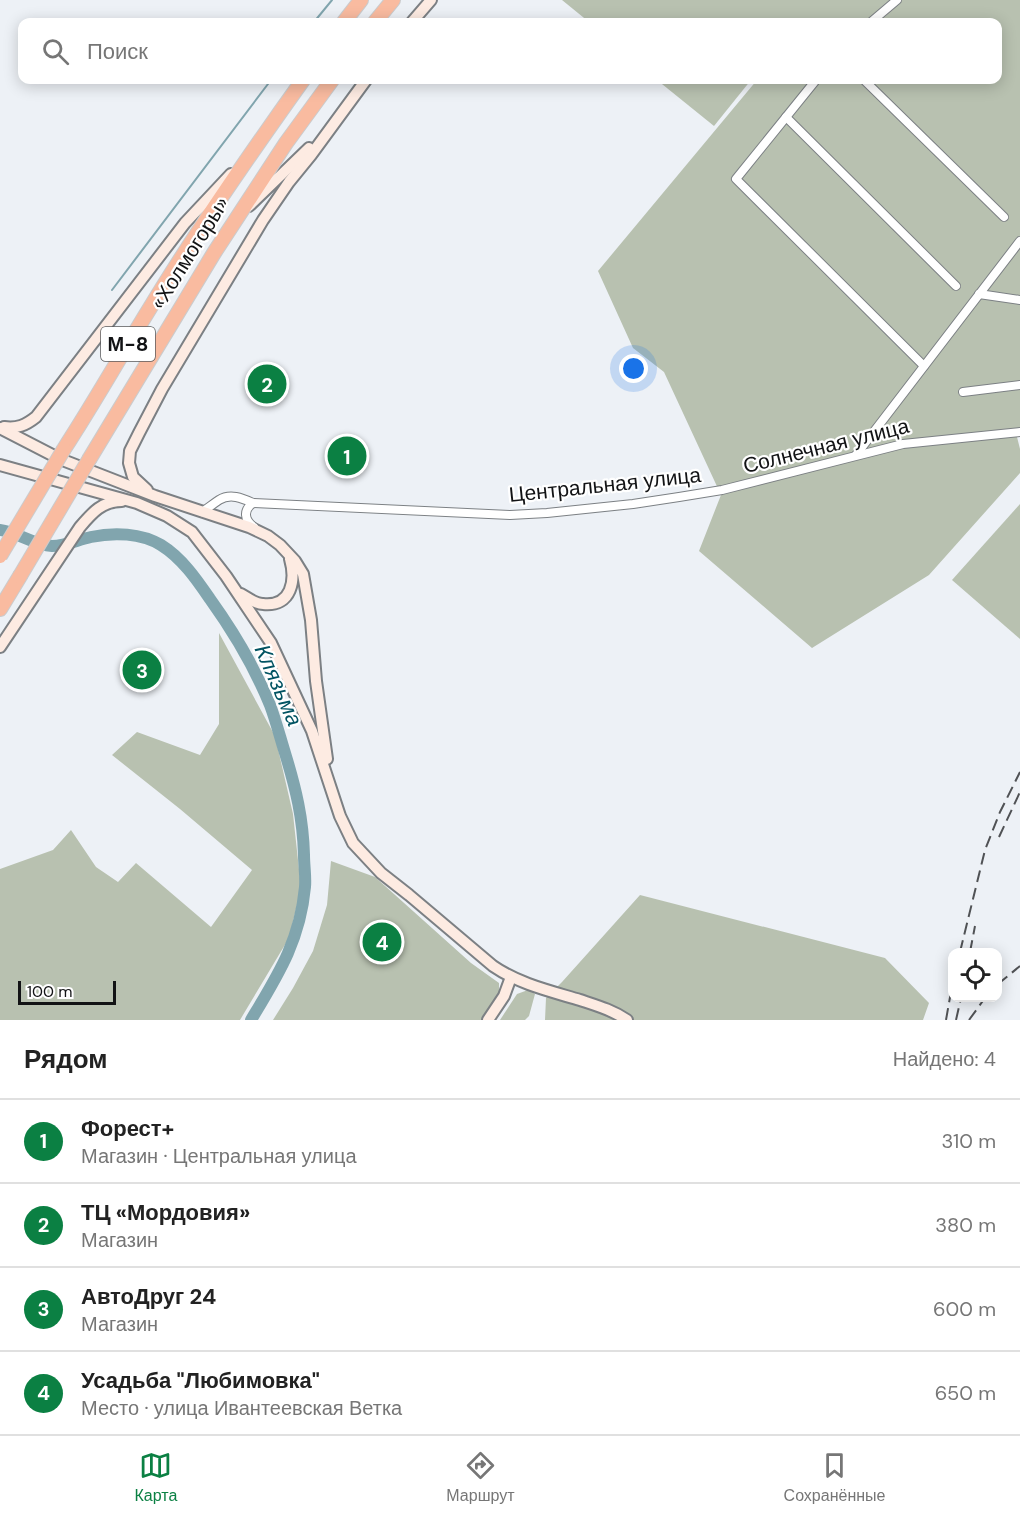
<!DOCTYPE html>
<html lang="ru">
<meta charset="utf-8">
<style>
:root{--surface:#fff;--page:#f2f2f2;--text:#222;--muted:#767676;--line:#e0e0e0;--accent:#0b8043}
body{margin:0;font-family:"DM Sans",sans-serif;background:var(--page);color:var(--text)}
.controls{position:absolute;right:18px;bottom:18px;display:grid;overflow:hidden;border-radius:12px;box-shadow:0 3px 15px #0003}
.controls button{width:54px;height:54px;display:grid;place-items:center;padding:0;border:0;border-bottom:2px solid var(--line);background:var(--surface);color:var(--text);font:30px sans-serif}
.scale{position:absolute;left:18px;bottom:15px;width:98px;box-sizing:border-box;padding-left:6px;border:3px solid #121315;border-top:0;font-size:16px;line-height:21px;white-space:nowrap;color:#121315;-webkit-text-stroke:4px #fff;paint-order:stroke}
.you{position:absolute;left:634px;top:369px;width:21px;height:21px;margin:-15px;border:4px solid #fff;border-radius:50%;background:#1a73e8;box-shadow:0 0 0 9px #1a73e833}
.badge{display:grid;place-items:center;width:39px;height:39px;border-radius:50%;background:var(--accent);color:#fff;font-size:20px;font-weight:700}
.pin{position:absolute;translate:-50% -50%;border:3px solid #fff;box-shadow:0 2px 6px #0006}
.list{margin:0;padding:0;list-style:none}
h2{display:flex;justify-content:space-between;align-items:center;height:78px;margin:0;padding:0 24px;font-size:26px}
h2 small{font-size:20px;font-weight:400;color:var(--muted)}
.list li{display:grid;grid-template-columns:39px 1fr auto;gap:18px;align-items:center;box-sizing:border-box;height:84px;padding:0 24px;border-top:2px solid var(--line)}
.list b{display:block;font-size:22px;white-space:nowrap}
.list p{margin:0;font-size:20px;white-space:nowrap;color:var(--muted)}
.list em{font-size:20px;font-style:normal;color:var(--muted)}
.icon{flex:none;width:33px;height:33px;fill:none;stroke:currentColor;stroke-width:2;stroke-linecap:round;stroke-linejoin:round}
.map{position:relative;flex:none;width:1020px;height:1020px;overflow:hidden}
.search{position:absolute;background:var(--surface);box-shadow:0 3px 15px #0003;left:18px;right:18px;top:18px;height:66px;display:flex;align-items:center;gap:15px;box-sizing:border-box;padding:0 21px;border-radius:12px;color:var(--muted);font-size:22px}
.sheet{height:414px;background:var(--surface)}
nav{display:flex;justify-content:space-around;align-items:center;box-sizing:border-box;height:84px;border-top:2px solid var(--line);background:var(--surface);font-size:16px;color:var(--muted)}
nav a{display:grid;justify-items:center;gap:3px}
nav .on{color:var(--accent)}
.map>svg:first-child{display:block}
.green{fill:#b8c1b0}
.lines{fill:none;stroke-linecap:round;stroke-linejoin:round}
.stream{stroke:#81a5ae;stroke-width:2}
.river{stroke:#81a5ae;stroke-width:12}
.street-casing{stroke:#7c8084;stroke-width:10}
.secondary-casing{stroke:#7c8084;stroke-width:14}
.highway-casing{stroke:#cbcbcc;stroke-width:16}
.street{stroke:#fff;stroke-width:8}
.secondary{stroke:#fdebe2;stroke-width:10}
.highway{stroke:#f9bba0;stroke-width:14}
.rail{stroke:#505255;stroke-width:2;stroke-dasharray:12 6;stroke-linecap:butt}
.highway-bridge-casing{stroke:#cbcbcc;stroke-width:16;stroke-linecap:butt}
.highway-bridge{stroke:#f9bba0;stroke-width:14}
.labels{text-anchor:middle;stroke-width:4.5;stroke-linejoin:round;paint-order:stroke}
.shield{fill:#fff;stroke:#595a5b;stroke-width:1.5}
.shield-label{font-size:20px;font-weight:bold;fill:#121315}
.street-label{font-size:21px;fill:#121315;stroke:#fff}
.water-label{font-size:22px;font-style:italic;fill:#015362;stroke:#fff}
</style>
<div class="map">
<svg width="1020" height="1020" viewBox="0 0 1020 1020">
<rect width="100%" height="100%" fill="#edf1f6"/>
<g class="green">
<polygon points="562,0 1020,0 1020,429 1015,429 1020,449 1020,473 929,575 812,648 699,551 721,495 664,372 633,348 598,271 757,80 998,80 998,22 589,22"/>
<polygon points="657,80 751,80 714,126"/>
<polygon points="1020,504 1020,639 952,580"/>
<polygon points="219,633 275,736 293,814 301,888 289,938 240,1020 0,1020 0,869 53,850 71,830 96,867 118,882 136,863 211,927 252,870 180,809 112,755 137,732 200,755 219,724"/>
<polygon points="331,861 375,877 471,963 499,983 499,995 482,1020 273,1020 293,988 313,951 327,905"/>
<polygon points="640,895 885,958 929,1003 923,1020 545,1020 546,998 562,982"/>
<polygon points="528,990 535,994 529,1016 525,1020 500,1020 517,994"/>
</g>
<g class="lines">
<g class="stream">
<polyline points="314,22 332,0"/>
<polyline points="112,290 271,80"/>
</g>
<path class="river" d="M0,530c18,2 33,15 52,16 14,0 25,-6 39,-9 23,-5 50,-4 70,8 21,13 36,35 49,54 23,32 45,69 60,106 6,16 10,32 15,48 11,36 18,65 19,102 0,11 2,22 1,32 -5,54 -27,88 -54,133"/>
<defs>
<g id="street">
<polyline points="871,22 897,0"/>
<polyline points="816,80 736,179 924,366"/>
<polyline points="864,80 1004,217"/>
<polyline points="786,117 956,286"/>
<polyline points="979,294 1020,300"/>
<polyline points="963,392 1020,385"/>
<polyline points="856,455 1020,241"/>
<path d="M253,503c-10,7 -9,17 1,24"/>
<path d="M202,512c6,-4 11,-8 17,-12 11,-7 23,-2 34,3l257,12 37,-2 86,-9 46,-7 43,-7 181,-46 117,-12"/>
</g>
<g id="secondary">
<polyline points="412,22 431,0"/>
<polyline points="249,206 309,148"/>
<path d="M4,427c13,2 22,-2 32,-10l149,-194 46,-49"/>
<polyline points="0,428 60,459 155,496 249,527 268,536 280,545 295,561 303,574 311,620 316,681 327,759"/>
<path d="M0,465l137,38 30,13 25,16 34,44 45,67 41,88 28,85 13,27 28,30 28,22 84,71c26,18 57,25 87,34 18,6 32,10 47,20"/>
<polyline points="147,490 133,477 129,463 130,451 139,433 162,389 263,220 289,182 311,155 366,80"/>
<path d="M241,594c7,4 14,10 22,10 29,3 33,-24 27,-45"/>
<path d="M0,647l80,-120c12,-14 22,-26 42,-26"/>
<polyline points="488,1020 504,996 511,977"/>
</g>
<g id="highway">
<polyline points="344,22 361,0"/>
<polyline points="375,22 393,0"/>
<path d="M64,449c30,-46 57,-94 86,-141 47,-78 100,-154 153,-228"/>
<polyline points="90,458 214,253 286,143 332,80"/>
<polyline points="0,609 20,576"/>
</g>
</defs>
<use href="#street" class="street-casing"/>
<use href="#secondary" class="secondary-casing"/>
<use href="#highway" class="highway-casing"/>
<use href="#street" class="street"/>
<use href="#secondary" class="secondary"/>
<use href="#highway" class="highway"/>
<g class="rail">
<polyline points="999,837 1020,792"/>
<polyline points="960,952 985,850 1000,812 1020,772"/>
<polyline points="970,952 975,926"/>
<polyline points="998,984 1020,966"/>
<polyline points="946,1020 952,986"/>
<polyline points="956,1020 961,998"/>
<polyline points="969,1020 985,998"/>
</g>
<defs>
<g id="highway-bridge">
<polyline points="0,556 64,449"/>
<polyline points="20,576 90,458"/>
</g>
</defs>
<use href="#highway-bridge" class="highway-bridge-casing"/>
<use href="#highway-bridge" class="highway-bridge"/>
</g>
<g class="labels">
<rect class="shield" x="101" y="327" width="54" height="34" rx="4.5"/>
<g class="shield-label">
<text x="128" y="351">М-8</text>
</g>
<g class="street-label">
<text transform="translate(190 253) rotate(-58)" y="7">«Холмогоры»</text>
<text transform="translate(826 446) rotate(-14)" y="7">Солнечная улица</text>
<text transform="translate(605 485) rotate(-6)" y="7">Центральная улица</text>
</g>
<g class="water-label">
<text transform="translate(279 685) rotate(66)" y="8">Клязьма</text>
</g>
</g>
</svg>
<div class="controls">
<button><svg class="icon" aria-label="locate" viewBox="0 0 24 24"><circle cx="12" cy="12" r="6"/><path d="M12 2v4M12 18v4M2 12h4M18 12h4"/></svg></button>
</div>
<div class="scale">100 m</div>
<div class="you"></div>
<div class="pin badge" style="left:347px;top:456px">1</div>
<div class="pin badge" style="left:267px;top:384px">2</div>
<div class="pin badge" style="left:142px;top:670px">3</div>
<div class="pin badge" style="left:382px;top:942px">4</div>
<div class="search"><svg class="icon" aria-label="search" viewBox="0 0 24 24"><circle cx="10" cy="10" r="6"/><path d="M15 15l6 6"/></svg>Поиск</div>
</div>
<section class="sheet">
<h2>Рядом<small>Найдено: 4</small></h2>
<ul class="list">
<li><span class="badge">1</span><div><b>Форест+</b><p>Магазин · Центральная улица</p></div><em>310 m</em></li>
<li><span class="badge">2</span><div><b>ТЦ «Мордовия»</b><p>Магазин</p></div><em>380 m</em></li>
<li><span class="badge">3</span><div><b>АвтоДруг 24</b><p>Магазин</p></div><em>600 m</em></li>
<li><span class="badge">4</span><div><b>Усадьба &quot;Любимовка&quot;</b><p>Место · улица Ивантеевская Ветка</p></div><em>650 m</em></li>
</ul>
</section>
<nav>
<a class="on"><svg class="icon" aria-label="map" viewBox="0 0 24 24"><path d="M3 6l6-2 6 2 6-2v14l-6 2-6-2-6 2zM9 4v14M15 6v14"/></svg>Карта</a>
<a><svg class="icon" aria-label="directions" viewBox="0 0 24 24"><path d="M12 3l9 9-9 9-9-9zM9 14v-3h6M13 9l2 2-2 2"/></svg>Маршрут</a>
<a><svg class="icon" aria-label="saved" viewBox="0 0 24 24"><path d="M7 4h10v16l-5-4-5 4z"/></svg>Сохранённые</a>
</nav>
